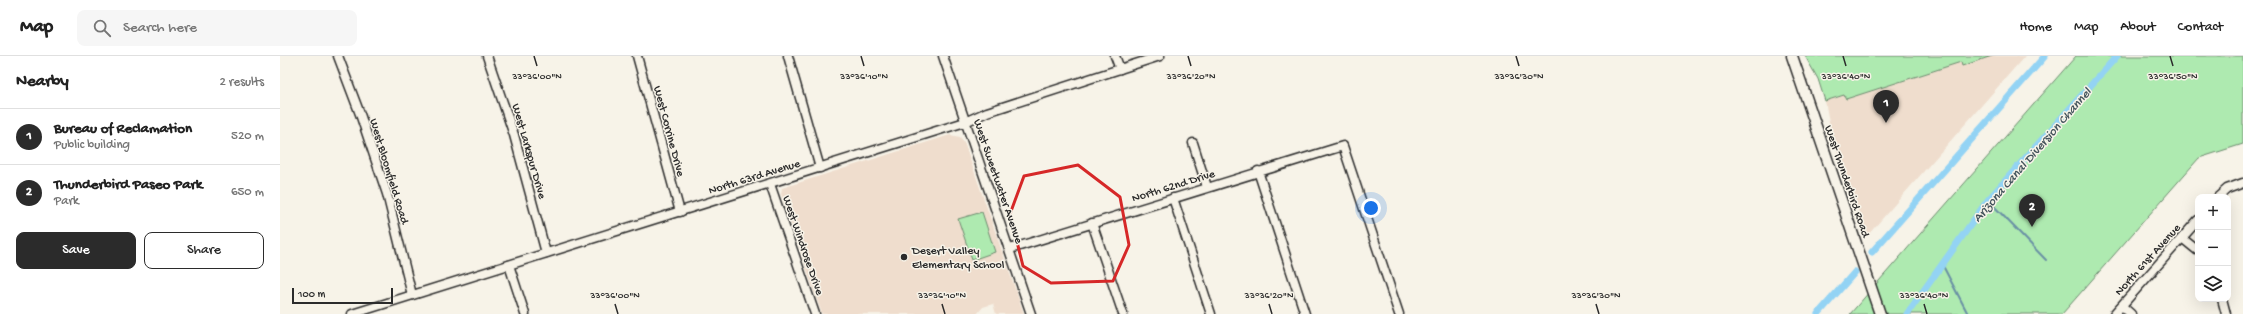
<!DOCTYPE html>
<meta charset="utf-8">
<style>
:root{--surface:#fff;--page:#f6f6f6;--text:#222;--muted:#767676;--line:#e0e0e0;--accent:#2b2b2b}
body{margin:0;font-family:"Gochi Hand",sans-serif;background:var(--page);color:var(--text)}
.controls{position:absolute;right:12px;bottom:12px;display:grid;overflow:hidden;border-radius:8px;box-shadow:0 4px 16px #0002}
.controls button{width:36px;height:36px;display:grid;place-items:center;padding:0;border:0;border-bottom:1px solid var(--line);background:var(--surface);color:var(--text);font:20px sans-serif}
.scale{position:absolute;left:12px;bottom:10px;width:101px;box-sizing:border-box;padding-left:4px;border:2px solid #2b2b2b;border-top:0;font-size:11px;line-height:14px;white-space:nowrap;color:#2b2b2b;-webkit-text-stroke:3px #f7f3e8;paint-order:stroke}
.you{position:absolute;left:1091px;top:152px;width:14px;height:14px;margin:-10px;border:3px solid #fff;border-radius:50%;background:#1a73e8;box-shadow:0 0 0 6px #1a73e833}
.badge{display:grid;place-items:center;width:26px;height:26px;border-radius:50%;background:var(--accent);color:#fff;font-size:13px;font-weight:700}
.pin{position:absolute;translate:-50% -33px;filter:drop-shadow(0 1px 2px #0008)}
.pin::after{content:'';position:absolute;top:21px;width:14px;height:12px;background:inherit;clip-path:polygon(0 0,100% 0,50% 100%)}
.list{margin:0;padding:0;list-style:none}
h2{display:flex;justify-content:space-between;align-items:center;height:52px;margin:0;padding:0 16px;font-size:17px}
h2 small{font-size:13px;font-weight:400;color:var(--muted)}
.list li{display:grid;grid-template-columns:26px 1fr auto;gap:12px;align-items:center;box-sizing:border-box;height:56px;padding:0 16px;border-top:1px solid var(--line)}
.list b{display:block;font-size:15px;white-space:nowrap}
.list p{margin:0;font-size:13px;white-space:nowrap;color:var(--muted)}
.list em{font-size:13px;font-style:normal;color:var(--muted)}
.actions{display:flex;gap:8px;padding:12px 16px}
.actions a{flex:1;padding:9px 0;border:1px solid var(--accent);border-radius:8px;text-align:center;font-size:14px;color:var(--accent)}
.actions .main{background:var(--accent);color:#fff}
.icon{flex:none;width:22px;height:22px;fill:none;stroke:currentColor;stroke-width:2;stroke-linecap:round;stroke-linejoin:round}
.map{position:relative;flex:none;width:1963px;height:258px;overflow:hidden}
header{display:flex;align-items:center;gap:24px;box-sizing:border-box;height:56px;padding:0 20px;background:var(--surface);border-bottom:1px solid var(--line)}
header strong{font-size:19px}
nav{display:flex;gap:22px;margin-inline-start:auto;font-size:14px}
.search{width:280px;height:36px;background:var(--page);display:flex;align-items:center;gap:10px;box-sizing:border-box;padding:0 14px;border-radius:8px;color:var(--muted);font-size:15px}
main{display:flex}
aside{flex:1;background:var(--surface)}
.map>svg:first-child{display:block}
.built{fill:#efddcd}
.green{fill:#aeeab0;stroke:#6c8a6e}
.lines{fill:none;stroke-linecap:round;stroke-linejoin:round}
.stream{stroke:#6990a4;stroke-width:2}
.canal{stroke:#93d3f4;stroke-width:7}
.minor-casing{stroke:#2b2b2b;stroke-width:11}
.major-casing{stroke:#2b2b2b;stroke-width:13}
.minor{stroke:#f7f3e8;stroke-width:8}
.major{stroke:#f7f3e8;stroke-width:10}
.marked{fill:none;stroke:#d62828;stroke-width:3;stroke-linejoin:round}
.ticks{fill:none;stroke:#2b2b2b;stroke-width:1.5}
.poi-dot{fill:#2b2b2b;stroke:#f7f3e8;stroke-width:1.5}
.labels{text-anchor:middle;stroke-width:3;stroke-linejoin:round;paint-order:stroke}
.street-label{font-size:12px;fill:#2b2b2b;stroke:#f7f3e8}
.poi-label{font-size:12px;fill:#2b2b2b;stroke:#f7f3e8;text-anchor:start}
.water-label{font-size:13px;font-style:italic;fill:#45555d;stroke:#f7f3e8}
.ticks-label{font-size:10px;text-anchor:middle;fill:#2b2b2b;stroke:#f7f3e8;stroke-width:3;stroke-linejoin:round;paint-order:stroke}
</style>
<header>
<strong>Map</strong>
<div class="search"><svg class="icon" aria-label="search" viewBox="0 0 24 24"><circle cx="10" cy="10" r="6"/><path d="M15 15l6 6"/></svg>Search here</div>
<nav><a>Home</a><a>Map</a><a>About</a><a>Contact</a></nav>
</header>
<main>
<aside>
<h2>Nearby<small>2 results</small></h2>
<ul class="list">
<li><span class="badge">1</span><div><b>Bureau of Reclamation</b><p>Public building</p></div><em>520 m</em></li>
<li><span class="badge">2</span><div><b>Thunderbird Paseo Park</b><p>Park</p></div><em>650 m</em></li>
</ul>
<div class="actions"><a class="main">Save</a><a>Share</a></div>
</aside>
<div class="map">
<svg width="1963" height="258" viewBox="0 0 1963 258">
<rect width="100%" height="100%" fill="#f7f3e8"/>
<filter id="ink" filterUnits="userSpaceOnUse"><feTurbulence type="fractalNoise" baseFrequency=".025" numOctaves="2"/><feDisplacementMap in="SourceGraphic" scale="8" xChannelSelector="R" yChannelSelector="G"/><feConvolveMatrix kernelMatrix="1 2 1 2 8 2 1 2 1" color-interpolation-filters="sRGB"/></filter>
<g filter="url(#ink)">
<g class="built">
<polygon points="1712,0 1745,0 1587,180 1552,81 1545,45 1564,39 1566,43 1681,6 1683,9"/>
<polygon points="670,79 680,81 684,86 744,258 716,258 713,248 703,251 697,258 542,258 501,138 502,132"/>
</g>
<g class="green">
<polygon points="1525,0 1712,0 1682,10 1681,6 1566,43 1564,39 1545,45 1538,23"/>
<polygon points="1796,0 1963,0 1963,88 1919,102 1782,258 1570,258"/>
<polygon points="702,156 715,196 692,204 678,163"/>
</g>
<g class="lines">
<g class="stream">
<polyline points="1708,144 1766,204"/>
<polyline points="1662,208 1688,258"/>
</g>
<g class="canal">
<polyline points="1592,196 1765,0"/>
<polyline points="1538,258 1575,216"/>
<polyline points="1627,258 1708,144 1837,0"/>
</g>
<defs>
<g id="minor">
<polyline points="58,0 80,58 107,138 132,239"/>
<polyline points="207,0 234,79 266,197"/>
<polyline points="357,0 400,156"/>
<polyline points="508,0 540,112"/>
<polyline points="663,0 751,258"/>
<polyline points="835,0 840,13"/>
<polyline points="913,87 927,131"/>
<polyline points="978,115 1025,258"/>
<polyline points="490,128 535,258"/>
<polyline points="1938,141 1947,133 1963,127"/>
<polyline points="893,142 931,258"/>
<polyline points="812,167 843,258"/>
<polyline points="1902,182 1918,195"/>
<polyline points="730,193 1063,90 1119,258"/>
<polyline points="229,209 245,258"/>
<polyline points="1942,243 1946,258"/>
<polyline points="1842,250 1851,258"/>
<polyline points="72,258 685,66 707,56 880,0"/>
<polyline points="1834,258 1918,164"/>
</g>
<polyline id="major" points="1512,0 1600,258"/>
</defs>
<use href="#minor" class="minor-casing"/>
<use href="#major" class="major-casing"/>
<use href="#minor" class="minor"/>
<use href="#major" class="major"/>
</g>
</g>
<path class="marked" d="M798,109l42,32 9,48 -16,36 -62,2 -28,-17 -13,-52 14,-38z"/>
<path class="ticks" d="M254,0l3,10M581,0l3,10M908,0l3,10M1236,0l3,10M1563,0l3,10M1890,0l3,10M335,248l3,10M662,248l3,10M989,248l3,10M1316,248l3,10M1644,248l3,10"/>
<circle class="poi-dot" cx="624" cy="201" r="4"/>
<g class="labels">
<g class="street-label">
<text transform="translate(390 75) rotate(75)" y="4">West Corrine Drive</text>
<text transform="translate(250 95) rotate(74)" y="4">West Larkspur Drive</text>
<text transform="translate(110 115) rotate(73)" y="4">West Bloomfield Road</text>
<text transform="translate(474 120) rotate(-17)" y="4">North 63rd Avenue</text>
<text transform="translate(719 125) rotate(71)" y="4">West Sweetwater Avenue</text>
<text transform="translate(1568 125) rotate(71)" y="4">West Thunderbird Road</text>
<text transform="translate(893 129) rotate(-17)" y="4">North 62nd Drive</text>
<text transform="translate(524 189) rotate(71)" y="4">West Windrose Drive</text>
<text transform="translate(1867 203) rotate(-48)" y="4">North 61st Avenue</text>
</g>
<g class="poi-label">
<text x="632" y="198">Desert Valley<tspan x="632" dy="14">Elementary School</tspan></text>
</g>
<g class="water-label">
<text transform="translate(1751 98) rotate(-49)" y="5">Arizona Canal Diversion Channel</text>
</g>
</g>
<g class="ticks-label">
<text x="257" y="23">33°36'00"N</text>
<text x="584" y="23">33°36'10"N</text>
<text x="911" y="23">33°36'20"N</text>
<text x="1239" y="23">33°36'30"N</text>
<text x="1566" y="23">33°36'40"N</text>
<text x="1893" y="23">33°36'50"N</text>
<text x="335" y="242">33°36'00"N</text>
<text x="662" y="242">33°36'10"N</text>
<text x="989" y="242">33°36'20"N</text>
<text x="1316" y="242">33°36'30"N</text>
<text x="1644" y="242">33°36'40"N</text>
</g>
</svg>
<div class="controls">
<button>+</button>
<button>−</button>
<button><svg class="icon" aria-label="layers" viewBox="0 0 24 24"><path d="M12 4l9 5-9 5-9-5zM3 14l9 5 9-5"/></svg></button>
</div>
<div class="scale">100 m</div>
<div class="you"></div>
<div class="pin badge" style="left:1606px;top:67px">1</div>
<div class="pin badge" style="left:1752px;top:171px">2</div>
</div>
</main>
